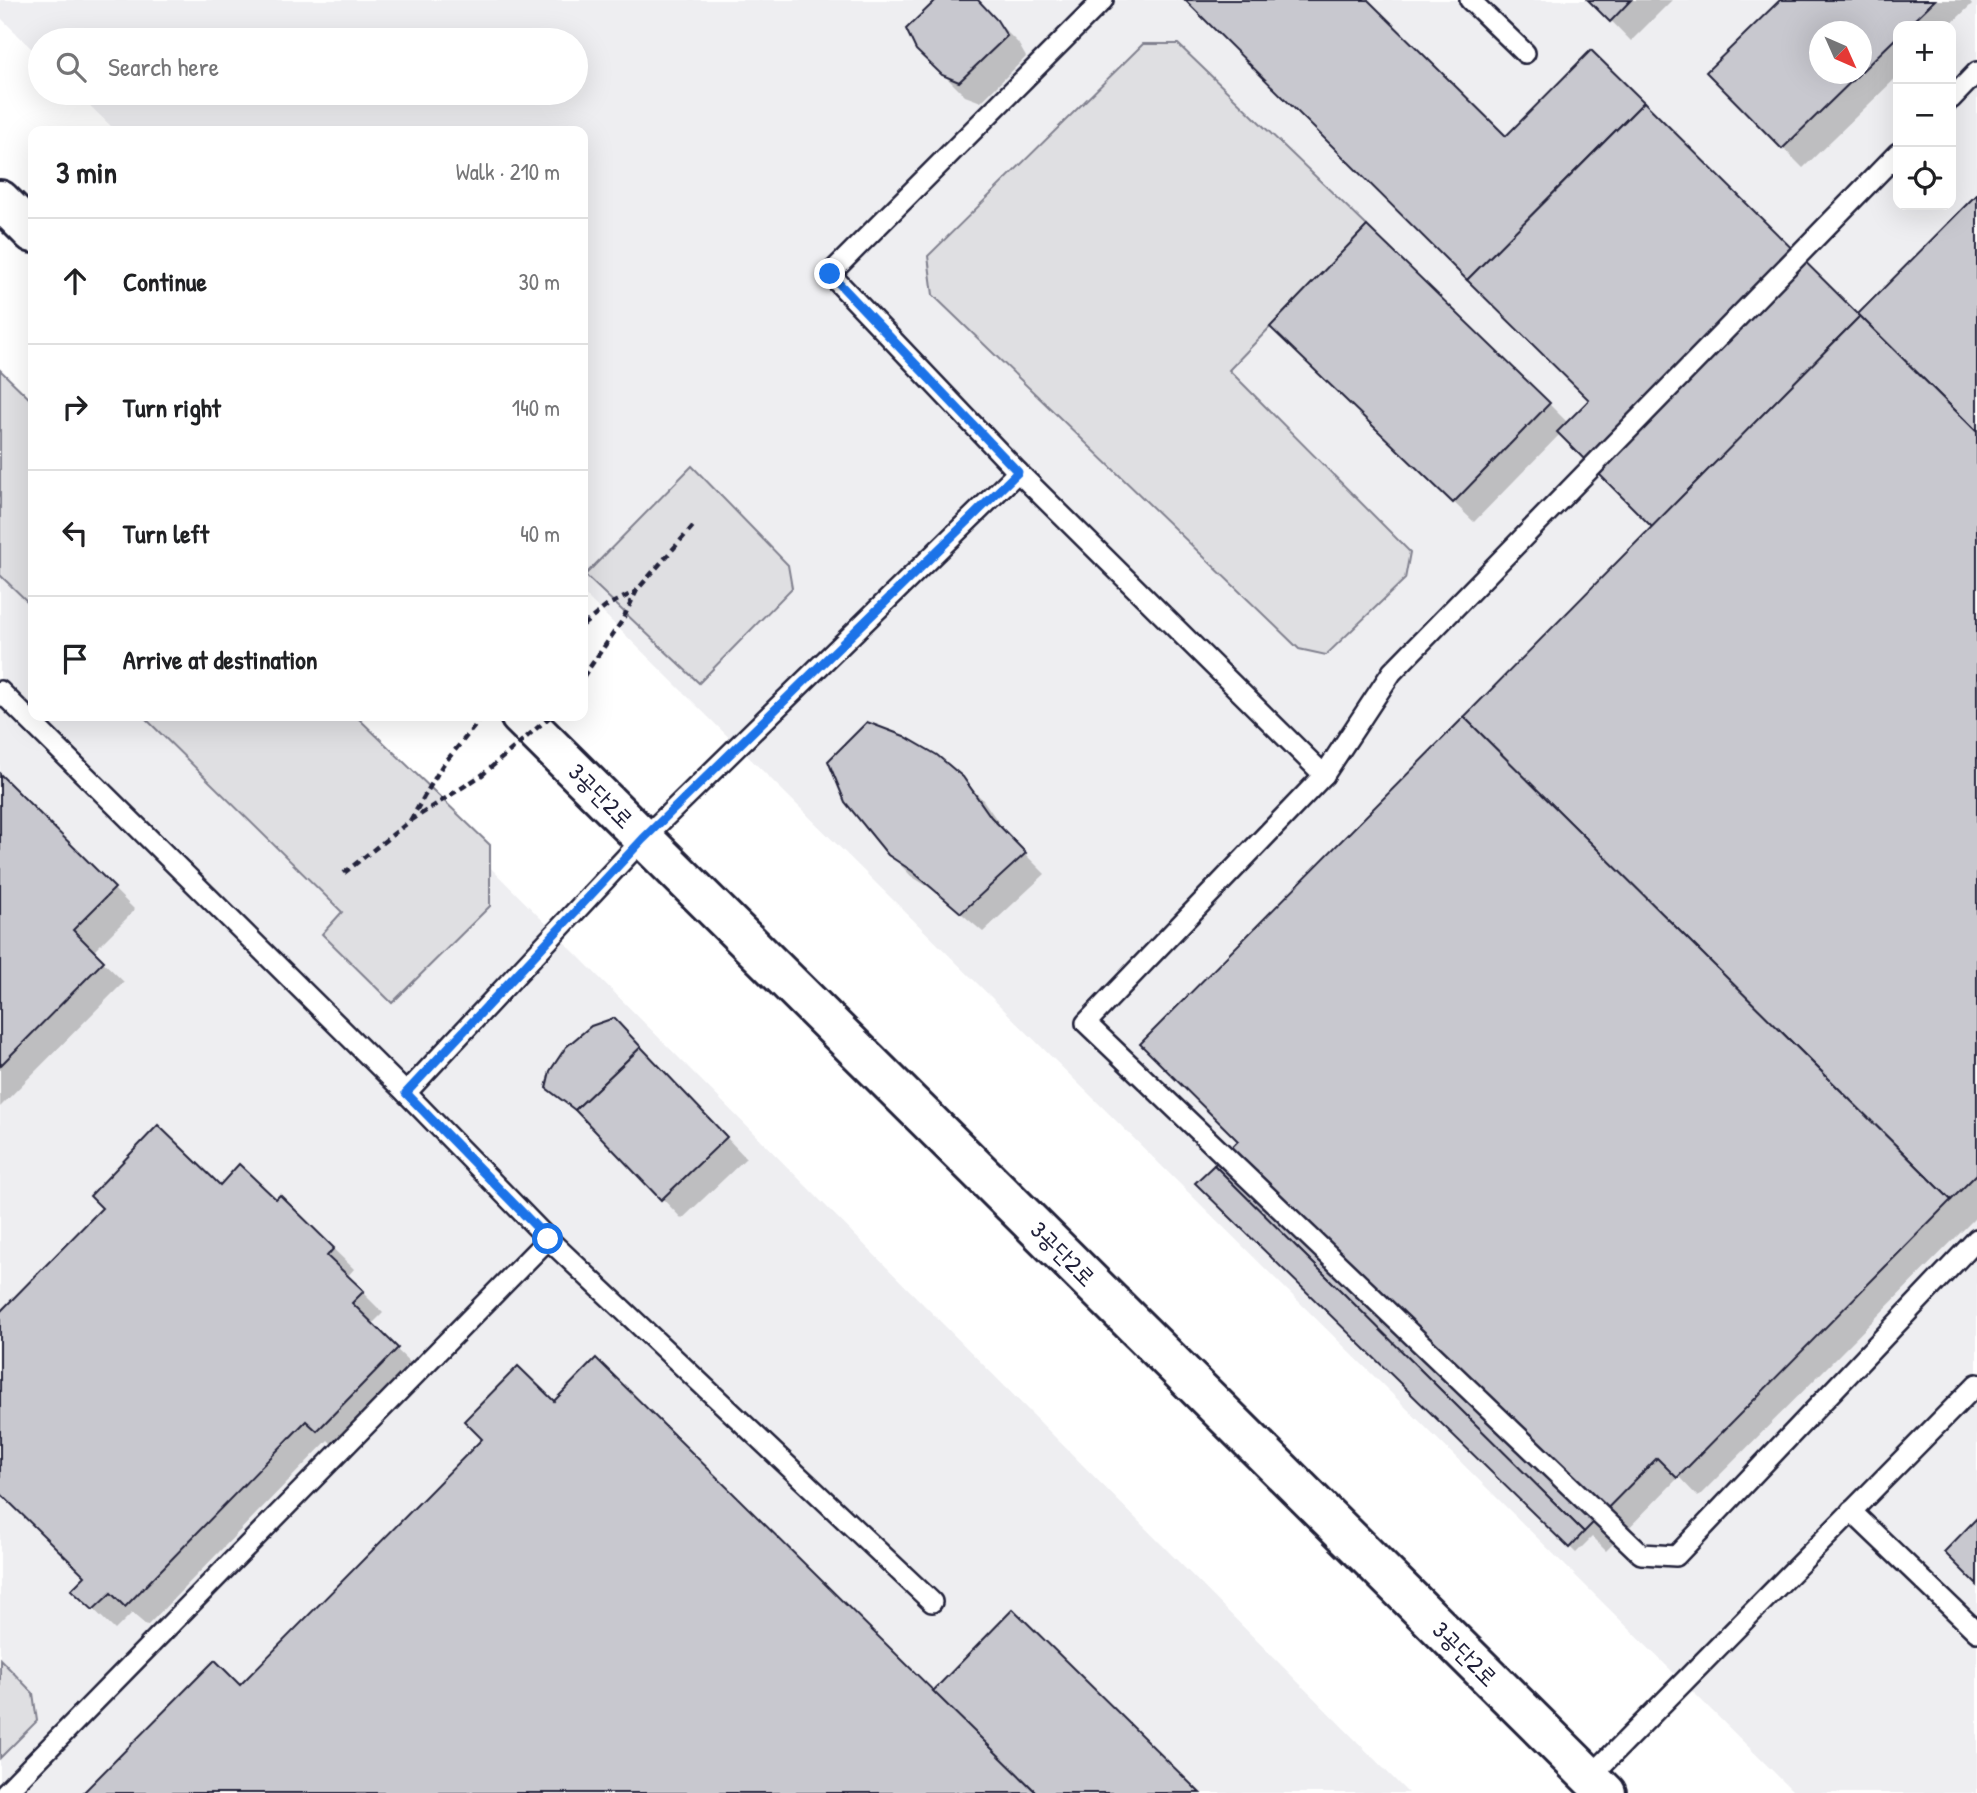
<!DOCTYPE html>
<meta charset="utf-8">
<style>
:root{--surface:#fff;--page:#f6f6f6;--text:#202124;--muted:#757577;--line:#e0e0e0}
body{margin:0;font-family:"Patrick Hand","Poor Story",sans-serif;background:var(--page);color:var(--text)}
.controls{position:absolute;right:21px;top:21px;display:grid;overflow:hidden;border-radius:14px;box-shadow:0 7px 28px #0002}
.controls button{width:63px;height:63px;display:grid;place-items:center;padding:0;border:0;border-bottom:2px solid var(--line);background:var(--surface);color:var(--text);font:35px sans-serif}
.compass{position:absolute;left:1809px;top:21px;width:63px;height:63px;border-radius:50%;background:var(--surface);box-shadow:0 7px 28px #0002;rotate:135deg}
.stop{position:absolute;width:21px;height:21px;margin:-16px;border:5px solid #1a73e8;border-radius:50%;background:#fff}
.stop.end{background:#1a73e8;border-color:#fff;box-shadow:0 2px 7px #0008}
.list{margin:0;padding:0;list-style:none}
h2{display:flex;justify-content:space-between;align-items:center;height:91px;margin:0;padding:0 28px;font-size:30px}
h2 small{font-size:23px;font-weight:400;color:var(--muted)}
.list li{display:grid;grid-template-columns:46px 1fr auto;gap:21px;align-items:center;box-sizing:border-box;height:126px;padding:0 28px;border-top:2px solid var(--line)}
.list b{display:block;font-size:26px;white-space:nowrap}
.list em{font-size:23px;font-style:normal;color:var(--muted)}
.icon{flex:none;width:38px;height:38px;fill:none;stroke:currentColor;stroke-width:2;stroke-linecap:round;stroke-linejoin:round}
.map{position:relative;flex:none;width:1977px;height:1793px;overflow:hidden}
.search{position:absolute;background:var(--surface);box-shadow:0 7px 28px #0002;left:28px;top:28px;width:560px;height:77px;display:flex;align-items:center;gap:18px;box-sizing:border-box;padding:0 24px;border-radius:38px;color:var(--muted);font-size:26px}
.panel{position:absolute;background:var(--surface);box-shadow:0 7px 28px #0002;left:28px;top:126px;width:560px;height:595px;border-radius:14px}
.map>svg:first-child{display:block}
.built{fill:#eeeef1;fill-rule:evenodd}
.green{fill:#dfdfe2;stroke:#80808e;stroke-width:2}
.shadow{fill:#0003;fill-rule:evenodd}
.building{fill:#c8c8cf;stroke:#22223b;stroke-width:2}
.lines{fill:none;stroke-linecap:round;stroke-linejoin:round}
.service-casing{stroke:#22223b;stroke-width:24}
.tertiary-casing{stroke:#22223b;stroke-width:44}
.path{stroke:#22223b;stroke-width:4.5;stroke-dasharray:7 5;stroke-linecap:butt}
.service{stroke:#fff;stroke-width:19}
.tertiary{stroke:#fff;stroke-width:38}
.path-bridge{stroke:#22223b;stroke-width:4.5;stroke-dasharray:7 5;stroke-linecap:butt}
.route{stroke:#1a73e8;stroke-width:9}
.labels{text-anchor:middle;stroke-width:5;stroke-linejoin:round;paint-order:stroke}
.street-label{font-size:24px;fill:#22223b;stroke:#fff}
</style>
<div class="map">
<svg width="1977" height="1793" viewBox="0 0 1977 1793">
<rect width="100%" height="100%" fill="#fff"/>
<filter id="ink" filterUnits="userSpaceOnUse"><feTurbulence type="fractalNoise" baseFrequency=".0143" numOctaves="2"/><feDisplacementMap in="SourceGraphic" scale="14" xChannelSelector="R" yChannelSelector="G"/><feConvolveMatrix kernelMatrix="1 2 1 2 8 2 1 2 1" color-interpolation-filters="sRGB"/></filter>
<g filter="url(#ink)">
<g class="built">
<path d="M0,0h1977v1793h-182l-1212,-1200v-462h-467l-39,-38h499v-53h-536v17l-40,-40zM1898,26h53v179h-53zM1820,32h42v42h-42z"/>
<polygon points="0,374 33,407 33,716 340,716 1408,1793 0,1793"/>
</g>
<g class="green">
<polygon points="1143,44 1178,44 1367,226 1229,370 1410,552 1405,579 1326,655 1299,649 933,295 928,256"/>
<polygon points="0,370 33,402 33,607 0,575"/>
<polygon points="692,466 788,565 792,588 699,683 585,575"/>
<polygon points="143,716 356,716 490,845 490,906 392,1003 322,934 342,912"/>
<polygon points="0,1659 33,1693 37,1721 0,1758"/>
</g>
<g class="shadow">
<polygon points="939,0 975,0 1018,43 1026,57 981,102 965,96 918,49"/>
<polygon points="1187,0 1366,0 1506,139 1859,317 1977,197 1977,1216 1698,1497 1679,1477 1606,1551 1592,1537 1576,1553 1197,1183 1240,1142 1653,526 1561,433 1474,522 1293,347 1549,404 1568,423 1592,400"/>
<polygon points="1591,0 1672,0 1631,41"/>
<path d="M1782,0h187l3,4 -23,22h-51v50l-95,92 -95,-96zM1820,32h42v42h-42z"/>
<polygon points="0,776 135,910 93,952 124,982 0,1107"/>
<polygon points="962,778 983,800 1011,840 1045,874 983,932 935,891 911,876 890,854"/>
<polygon points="635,1041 746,1158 682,1219 595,1128 548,1088"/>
<polygon points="220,1188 276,1202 280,1197 354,1269 347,1277 383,1313 371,1325 418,1370 339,1451 328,1440 147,1626 132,1613 115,1630 74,1590 87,1576 0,1491 0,1315 104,1208"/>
</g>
<g class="building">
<polygon points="936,0 978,0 997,20 1007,36 959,82 942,75 916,50 906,29"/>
<polygon points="1185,0 1368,0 1506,136 1591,50 1644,102 1467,280"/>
<polygon points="1588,0 1631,0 1610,22"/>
<polygon points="1780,0 1935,0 1908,26 1898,26 1898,36 1862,71 1862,32 1820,32 1820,74 1859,74 1782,149 1706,72"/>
<polygon points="1644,102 1860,316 1652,527 1557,432 1589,400 1467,280"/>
<polygon points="1977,194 1977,432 1858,314"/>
<polygon points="1367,226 1550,403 1453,503 1270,327"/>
<polygon points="1860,316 1977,432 1977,1174 1951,1200 1464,717"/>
<polygon points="1464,717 1951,1200 1677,1478 1657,1458 1584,1532 1214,1165 1238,1141 1140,1044"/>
<polygon points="867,722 904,736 937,755 963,777 991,817 1026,853 961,913 912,871 888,855 845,802 828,761"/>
<polygon points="0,774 115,888 73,930 104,961 0,1066"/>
<polygon points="614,1018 641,1047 575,1110 546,1088 550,1071 566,1047 591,1026"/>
<polygon points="641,1047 727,1137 661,1200 575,1110"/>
<polygon points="158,1125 220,1185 239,1164 276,1199 280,1195 334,1248 327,1256 364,1291 352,1303 398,1348 317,1431 306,1421 125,1607 111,1593 93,1610 71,1590 85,1576 0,1493 0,1312 102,1208 90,1196"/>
<polygon points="1214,1165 1584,1532 1569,1548 1195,1183"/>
<polygon points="596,1358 1037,1793 83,1793 215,1660 240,1685 482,1439 464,1421 518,1366 554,1401"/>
<polygon points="1977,1518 1977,1585 1944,1552"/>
<polygon points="1013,1609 1200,1793 1037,1793 933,1691"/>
</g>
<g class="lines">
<defs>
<g id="service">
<polyline points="1103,0 830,274 1018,472 1324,775"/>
<polyline points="1470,0 1525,53"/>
<polyline points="1951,99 1977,72"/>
<polyline points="1898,153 1392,672 1324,775 1086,1023 1641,1554 1676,1556 1977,1239"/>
<polyline points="0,691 406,1093 548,1239 932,1602"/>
<polyline points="406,1093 643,839 1018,472"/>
<polyline points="1851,1511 1977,1632"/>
<polyline points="1590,1777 1977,1384"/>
<polyline points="5,1793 548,1239"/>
</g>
<g id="tertiary">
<polyline points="0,200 33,233"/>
<polyline points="520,716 1606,1793"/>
</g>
</defs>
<use href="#service" class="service-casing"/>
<use href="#tertiary" class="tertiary-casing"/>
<g class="path">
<polyline points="583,625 608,605 637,591"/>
<polyline points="583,677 622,621 637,590 694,525"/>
<polyline points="344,873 410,821 442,766 479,721"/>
</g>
<use href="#service" class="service"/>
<use href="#tertiary" class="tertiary"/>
<polyline class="path-bridge" points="410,821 482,775 551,716"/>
</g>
</g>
<g class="lines" filter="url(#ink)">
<polyline class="route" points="548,1239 406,1093 643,839 1018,472 830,274"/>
</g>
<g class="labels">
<g class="street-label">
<text transform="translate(601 796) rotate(45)" y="8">3공단2로</text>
<text transform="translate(1063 1254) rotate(45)" y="8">3공단2로</text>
<text transform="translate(1465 1654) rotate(45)" y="8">3공단2로</text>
</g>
</g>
</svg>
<div class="controls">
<button>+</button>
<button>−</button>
<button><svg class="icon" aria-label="locate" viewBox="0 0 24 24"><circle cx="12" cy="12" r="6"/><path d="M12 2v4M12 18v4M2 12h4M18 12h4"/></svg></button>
</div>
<svg class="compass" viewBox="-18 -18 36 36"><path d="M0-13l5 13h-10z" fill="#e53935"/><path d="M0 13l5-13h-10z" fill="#757577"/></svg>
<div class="stop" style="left:548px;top:1239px"></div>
<div class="stop end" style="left:830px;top:274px"></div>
<div class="search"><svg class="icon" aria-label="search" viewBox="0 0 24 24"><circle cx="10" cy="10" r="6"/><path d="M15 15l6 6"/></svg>Search here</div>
<section class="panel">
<h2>3 min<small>Walk · 210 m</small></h2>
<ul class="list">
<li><svg class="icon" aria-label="ahead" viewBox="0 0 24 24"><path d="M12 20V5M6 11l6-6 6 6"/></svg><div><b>Continue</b></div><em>30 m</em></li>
<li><svg class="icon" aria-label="right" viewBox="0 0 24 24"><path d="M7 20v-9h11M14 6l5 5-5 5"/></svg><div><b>Turn right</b></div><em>140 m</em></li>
<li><svg class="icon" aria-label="left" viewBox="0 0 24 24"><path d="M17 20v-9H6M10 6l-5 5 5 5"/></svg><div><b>Turn left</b></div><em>40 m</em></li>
<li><svg class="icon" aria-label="arrive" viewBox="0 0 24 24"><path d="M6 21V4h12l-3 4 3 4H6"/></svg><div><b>Arrive at destination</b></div></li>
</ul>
</section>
</div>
